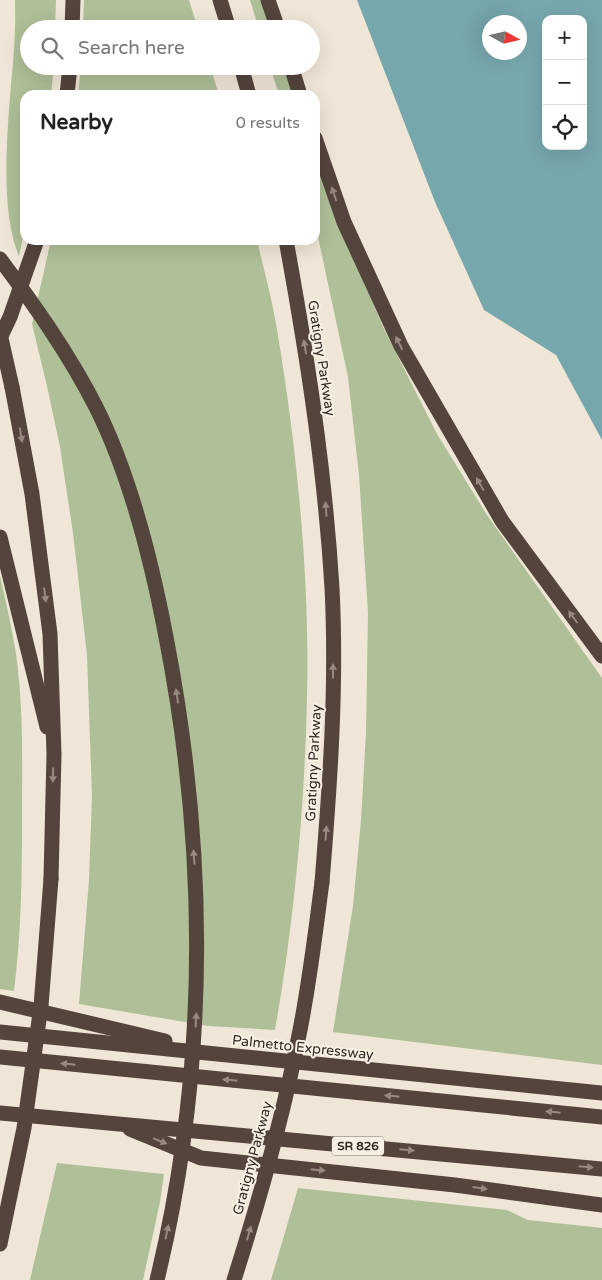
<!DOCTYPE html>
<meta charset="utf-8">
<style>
:root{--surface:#fff;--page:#f2f2f2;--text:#222;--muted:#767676;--line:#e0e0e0}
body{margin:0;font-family:"Varela Round",sans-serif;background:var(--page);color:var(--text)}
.controls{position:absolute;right:15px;top:15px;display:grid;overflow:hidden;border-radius:10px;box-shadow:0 5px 20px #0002}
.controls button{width:45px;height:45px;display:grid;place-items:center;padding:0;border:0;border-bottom:1px solid var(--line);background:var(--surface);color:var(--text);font:25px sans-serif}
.compass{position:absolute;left:482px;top:15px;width:45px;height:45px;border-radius:50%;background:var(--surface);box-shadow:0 5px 20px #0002;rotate:98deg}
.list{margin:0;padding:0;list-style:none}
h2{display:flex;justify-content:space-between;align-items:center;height:65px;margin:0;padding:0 20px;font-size:21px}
h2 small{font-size:16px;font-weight:400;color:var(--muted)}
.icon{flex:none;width:28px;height:28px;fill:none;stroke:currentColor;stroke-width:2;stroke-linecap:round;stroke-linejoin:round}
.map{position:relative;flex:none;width:602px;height:1280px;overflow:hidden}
.search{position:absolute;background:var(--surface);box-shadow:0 5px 20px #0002;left:20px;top:20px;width:300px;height:55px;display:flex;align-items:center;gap:12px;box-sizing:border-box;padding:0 18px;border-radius:28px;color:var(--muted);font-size:19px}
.panel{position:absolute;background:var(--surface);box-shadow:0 5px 20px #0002;left:20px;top:90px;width:300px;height:155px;border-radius:15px}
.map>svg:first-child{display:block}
.green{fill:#afbf97}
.water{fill:#76a7ad;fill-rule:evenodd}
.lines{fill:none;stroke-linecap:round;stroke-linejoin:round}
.motorway{stroke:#54453c;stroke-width:15}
.motorway-bridge{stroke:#54453c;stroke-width:15}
.oneway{fill:#96897f}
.labels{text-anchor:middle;stroke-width:4;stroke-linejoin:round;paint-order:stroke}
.shield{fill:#f8f0e3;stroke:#6e655e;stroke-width:1}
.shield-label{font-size:12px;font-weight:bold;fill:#332a25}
.street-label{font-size:14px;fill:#332a25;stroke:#f8f0e3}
</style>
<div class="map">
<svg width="602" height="1280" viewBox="0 0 602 1280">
<rect width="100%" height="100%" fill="#f0e6d7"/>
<g class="green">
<path d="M15,0h41l-1,29h-26v37h25l-3,29h-26v132l-6,29c-19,-45 -12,-120 -8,-172 3,-28 5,-56 4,-84z"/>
<polygon points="84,0 189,0 198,29 83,29"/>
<polygon points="250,0 261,0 271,29 259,29"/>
<polygon points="81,66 210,66 219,95 78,95"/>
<polygon points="270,66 284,66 294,95 279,95"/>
<polygon points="315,156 356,265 385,331 437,434 487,515 602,678 602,1065 333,1032 353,906 361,820 366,733 368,612 359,475 348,377 315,223"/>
<path d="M51,240h206c6,26 13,52 18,78 21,121 35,255 32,378 -2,109 -13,227 -32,334l-67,-4 -129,-22 10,-124 3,-84 -5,-141 -14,-122 -13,-86 -13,-61 -15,-62z"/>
<path d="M0,576c6,26 12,52 16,78 8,57 6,114 6,171 0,56 -1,111 -8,166l-14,-2z"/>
<polygon points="57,1163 164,1174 160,1202 143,1280 30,1280"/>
<polygon points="298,1188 507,1210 528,1220 602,1228 602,1280 271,1280"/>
</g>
<path class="water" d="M357,0h245v440l-46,-85 -72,-45 -49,-108zM546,19h37v127h-37zM490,22h30v30h-30z"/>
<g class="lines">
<g class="motorway">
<polyline points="220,0 229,29"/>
<polyline points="268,0 278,29"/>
<polyline points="72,29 73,0"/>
<polyline points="241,66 249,95"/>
<polyline points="291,66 300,95"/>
<polyline points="67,95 70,66"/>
<polyline points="315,138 344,222 401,346 502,521 602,656"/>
<path d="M286,240c21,115 39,230 46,348 5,98 -2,196 -10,294"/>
<polyline points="0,338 10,317 37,240"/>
<polyline points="12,387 32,494 50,634 54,754 51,879"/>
<polyline points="0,537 47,727"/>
<polyline points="0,1002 165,1041"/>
<polyline points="0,1032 602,1093"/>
<polyline points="0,1057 602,1117"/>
<polyline points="0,1113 602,1169"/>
<polyline points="130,1129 201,1158 455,1185 602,1205"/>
</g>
<g class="motorway-bridge">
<path d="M0,259c35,47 69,95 96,148 34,68 56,156 70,230 42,216 43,429 -9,643"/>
<polyline points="0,334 12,387"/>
<polyline points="0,1244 24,1128 41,1006 51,879"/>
<path d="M234,1280c25,-79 48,-159 64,-240 11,-52 17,-105 24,-158"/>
</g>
</g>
<defs><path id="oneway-solid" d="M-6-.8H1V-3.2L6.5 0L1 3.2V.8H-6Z" transform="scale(1.25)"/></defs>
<g class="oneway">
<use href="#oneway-solid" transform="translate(334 194) rotate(-109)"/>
<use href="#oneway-solid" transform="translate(399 343) rotate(-116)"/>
<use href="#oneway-solid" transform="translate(305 347) rotate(-99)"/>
<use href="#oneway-solid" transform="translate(21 435) rotate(80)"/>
<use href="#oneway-solid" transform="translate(480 484) rotate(-120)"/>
<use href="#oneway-solid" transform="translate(326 509) rotate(-94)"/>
<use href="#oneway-solid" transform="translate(45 595) rotate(83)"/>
<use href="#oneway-solid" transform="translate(573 617) rotate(-127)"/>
<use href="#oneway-solid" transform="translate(333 671) rotate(-90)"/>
<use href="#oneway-solid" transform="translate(177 696) rotate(-98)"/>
<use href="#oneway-solid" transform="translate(53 775) rotate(91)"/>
<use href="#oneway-solid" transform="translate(326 833) rotate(-86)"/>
<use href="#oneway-solid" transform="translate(194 857) rotate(-94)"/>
<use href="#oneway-solid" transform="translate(196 1020) rotate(-87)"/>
<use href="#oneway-solid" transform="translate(68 1064) rotate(-174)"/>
<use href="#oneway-solid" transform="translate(230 1080) rotate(-174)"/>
<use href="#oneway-solid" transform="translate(392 1096) rotate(-174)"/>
<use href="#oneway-solid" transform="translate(553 1112) rotate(-174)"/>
<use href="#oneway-solid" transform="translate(160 1141) rotate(22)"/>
<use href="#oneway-solid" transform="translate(407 1150) rotate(5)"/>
<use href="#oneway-solid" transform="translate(586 1167) rotate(5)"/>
<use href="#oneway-solid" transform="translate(318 1170) rotate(6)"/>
<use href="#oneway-solid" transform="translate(480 1188) rotate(8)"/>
<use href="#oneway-solid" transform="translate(167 1232) rotate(-78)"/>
<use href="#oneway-solid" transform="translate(249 1233) rotate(-74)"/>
</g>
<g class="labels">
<rect class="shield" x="332" y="1136.5" width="52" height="19" rx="4"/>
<g class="shield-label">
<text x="358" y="1150">SR 826</text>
</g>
<g class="street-label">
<text transform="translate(322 358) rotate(81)" y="5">Gratigny Parkway</text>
<text transform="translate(313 763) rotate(-87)" y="5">Gratigny Parkway</text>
<text transform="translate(303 1047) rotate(6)" y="5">Palmetto Expressway</text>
<text transform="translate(252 1158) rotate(-75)" y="5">Gratigny Parkway</text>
</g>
</g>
</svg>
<div class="controls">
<button>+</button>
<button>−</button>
<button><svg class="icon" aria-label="locate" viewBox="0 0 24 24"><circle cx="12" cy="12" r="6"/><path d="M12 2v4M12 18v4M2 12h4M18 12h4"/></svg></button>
</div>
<svg class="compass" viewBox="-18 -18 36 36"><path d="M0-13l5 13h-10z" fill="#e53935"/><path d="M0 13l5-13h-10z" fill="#767676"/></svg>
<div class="search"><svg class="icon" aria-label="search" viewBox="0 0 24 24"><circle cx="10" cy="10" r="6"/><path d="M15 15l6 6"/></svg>Search here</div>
<section class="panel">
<h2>Nearby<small>0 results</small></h2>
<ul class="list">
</ul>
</section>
</div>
